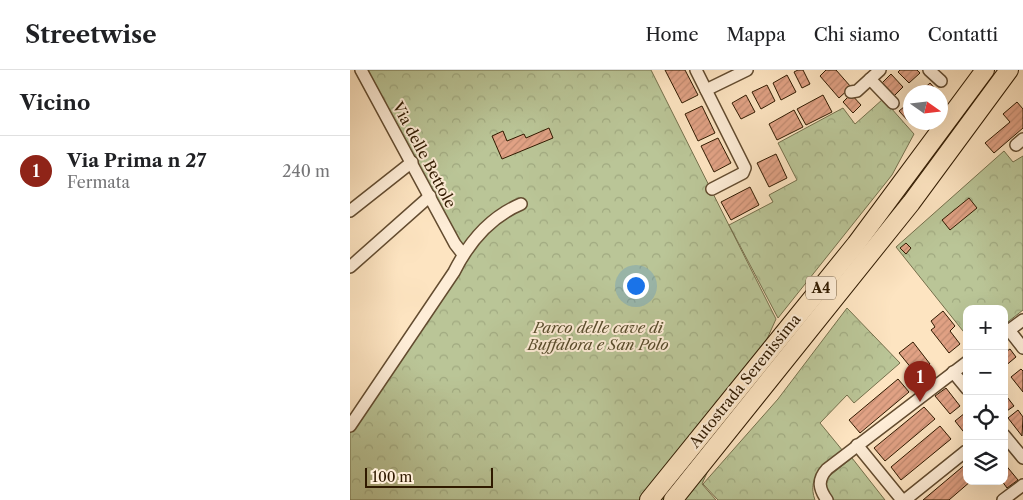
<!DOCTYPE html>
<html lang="it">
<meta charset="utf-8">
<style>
:root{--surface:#fff;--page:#f2f2f2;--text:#202124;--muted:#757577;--line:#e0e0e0;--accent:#8f2418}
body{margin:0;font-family:"Libre Caslon Text",serif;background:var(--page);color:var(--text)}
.controls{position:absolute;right:15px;bottom:15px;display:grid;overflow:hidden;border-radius:10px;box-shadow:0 5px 20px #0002}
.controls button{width:45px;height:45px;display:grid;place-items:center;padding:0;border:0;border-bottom:1px solid var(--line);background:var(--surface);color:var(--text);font:25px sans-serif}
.compass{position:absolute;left:553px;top:15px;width:45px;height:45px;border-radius:50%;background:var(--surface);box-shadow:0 5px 20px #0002;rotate:104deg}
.scale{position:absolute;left:15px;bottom:12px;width:128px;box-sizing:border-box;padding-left:5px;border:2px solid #301a00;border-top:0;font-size:14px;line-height:18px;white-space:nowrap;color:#301a00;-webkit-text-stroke:4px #feedd7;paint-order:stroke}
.you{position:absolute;left:285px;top:215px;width:18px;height:18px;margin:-12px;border:4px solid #fff;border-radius:50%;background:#1a73e8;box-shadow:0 0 0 8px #1a73e833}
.badge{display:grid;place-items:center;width:32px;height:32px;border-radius:50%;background:var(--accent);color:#fff;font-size:16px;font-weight:700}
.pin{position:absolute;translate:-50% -41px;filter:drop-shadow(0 1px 2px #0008)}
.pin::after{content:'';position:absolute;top:26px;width:18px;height:15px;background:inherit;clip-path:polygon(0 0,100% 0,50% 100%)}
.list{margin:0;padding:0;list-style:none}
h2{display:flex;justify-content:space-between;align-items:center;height:65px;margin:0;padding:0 20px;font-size:21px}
h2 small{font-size:16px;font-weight:400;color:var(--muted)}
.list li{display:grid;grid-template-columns:32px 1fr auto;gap:15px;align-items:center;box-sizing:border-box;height:70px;padding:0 20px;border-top:1px solid var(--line)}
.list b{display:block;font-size:19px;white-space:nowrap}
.list p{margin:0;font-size:16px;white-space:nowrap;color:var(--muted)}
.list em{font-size:16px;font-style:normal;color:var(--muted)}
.icon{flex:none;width:28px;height:28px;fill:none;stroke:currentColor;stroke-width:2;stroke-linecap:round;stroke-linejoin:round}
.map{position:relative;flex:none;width:673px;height:430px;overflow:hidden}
header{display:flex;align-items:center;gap:30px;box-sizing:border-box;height:70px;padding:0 25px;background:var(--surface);border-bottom:1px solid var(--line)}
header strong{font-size:24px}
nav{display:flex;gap:28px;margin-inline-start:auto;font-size:18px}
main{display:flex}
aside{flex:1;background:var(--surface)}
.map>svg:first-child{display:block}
.park{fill:url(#park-crowns);stroke:#75704c}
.building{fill:url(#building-hatch);stroke:#301a00}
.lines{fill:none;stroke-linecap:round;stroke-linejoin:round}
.minor-casing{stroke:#634c30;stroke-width:14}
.highway-casing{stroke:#301a00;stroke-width:20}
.minor{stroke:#feedd7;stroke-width:11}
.highway{stroke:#fde4c1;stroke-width:18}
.labels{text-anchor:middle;stroke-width:4;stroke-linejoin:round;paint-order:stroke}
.shield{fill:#feedd7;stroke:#6e5940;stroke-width:1}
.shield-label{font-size:14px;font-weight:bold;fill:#301a00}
.street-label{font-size:15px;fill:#301a00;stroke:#feedd7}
.park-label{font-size:15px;font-style:italic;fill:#594d2d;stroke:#feedd7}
</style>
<header>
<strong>Streetwise</strong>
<nav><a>Home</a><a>Mappa</a><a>Chi siamo</a><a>Contatti</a></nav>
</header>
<main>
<aside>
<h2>Vicino<small></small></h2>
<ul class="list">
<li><span class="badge">1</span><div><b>Via Prima n 27</b><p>Fermata</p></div><em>240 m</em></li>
</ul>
</aside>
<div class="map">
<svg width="673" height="430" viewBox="0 0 673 430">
<defs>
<pattern id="park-crowns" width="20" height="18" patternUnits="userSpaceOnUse" patternTransform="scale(1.25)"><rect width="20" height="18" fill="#bac597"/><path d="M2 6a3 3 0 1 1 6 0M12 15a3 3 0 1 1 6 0" fill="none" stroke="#a0a980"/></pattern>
<pattern id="building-hatch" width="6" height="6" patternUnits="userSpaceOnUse" patternTransform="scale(1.25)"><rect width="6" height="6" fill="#e0a184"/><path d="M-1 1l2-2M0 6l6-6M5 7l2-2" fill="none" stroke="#c08a70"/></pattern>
</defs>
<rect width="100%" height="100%" fill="#fde4c1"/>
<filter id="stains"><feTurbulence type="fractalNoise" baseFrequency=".004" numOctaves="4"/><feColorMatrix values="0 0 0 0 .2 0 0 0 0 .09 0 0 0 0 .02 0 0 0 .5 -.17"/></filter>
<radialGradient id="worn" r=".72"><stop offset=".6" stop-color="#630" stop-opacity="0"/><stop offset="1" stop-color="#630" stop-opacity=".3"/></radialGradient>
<g class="park">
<polygon points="16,0 301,0 426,249 352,414 366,430 0,430 0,360 111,190"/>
<polygon points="533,29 564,64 542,105 428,248 379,155 423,132 419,125 447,110 428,73 493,38 505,54"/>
<polygon points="654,81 663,92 673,86 673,240 654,255 654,239 617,239 617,266 546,177"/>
<path d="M497,238l53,55 -46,40 -7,-8 -27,28 23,28c-17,12 -37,25 -28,49h-97l-15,-16 75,-85z"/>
<polygon points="502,388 535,430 484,430 475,418 477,408"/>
</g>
<g class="building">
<polygon points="315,0 335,0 348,25 332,33"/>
<polygon points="448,0 453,0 460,14 452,18 444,2"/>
<polygon points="476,0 486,0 501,17 489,28 470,6"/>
<polygon points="550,0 567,0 570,3 559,13 548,2"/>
<polygon points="541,4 553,17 542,28 530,15"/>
<polygon points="437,5 446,22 431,30 423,13"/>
<polygon points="580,13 588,22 570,22"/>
<polygon points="417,15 425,31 411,39 402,22"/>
<polygon points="501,24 511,35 503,43 493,32"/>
<polygon points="396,25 405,42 391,49 382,33"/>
<polygon points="473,25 482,42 456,55 447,39"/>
<polygon points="560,32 560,53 549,41"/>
<polygon points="667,32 673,39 673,58 644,83 635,73 660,52 653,44"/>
<polygon points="352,36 365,63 348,71 335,44"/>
<polygon points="444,40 453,57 427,70 419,54"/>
<polygon points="199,58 203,68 152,89 142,66 153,61 157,71 174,64 176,68"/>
<polygon points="368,68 381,93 364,102 351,76"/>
<polygon points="426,84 437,108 419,117 407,93"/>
<polygon points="400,117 409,135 381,150 371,132"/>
<polygon points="619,128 627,138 600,160 592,150"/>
<polygon points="556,173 561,178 556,184 550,178"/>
<polygon points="593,241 605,256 600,261 610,274 599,283 581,260 585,257 581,251"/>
<polygon points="563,272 580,294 567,305 549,283"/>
<polygon points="660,279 666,287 654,297 654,283"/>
<polygon points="671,299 673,301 673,322 661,307"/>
<polygon points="548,309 559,322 510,363 499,350"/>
<polygon points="596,318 610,336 600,344 585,326"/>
<polygon points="654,323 664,336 654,343"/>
<polygon points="574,337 585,349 535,391 524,378"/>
<polygon points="668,340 673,347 672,366 658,348"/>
<polygon points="615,343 617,345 617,366 605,351"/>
<polygon points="590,356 601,369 551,410 541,397"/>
<polygon points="617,393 617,411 621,411 599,430 573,430"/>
<polygon points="654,393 668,410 657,418 652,411 654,411"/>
</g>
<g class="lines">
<defs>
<g id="minor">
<polyline points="11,0 105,174 112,183"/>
<polyline points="346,0 395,98 393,103 362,119"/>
<polyline points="579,0 591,11"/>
<polyline points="520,9 543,33"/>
<polyline points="356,20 397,0"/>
<polyline points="501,22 507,21 530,0"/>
<polyline points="666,75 673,69"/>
<polyline points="0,141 62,92"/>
<polyline points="0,197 80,126"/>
<polyline points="659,260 673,278"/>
<polyline points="654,264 673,250"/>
<polyline points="603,302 617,319"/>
<path d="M0,356l104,-154c15,-30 36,-55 67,-68"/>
<polyline points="654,365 673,388"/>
<polyline points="507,375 552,430"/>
<path d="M477,430c-8,-11 -10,-20 0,-31l140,-107"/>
<polyline points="555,430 616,381"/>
<polyline points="653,430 673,415"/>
</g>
<g id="highway">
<polyline points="299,430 506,174 635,0"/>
<polyline points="323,430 561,133 659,0"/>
</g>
</defs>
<use href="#minor" class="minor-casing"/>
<use href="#highway" class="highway-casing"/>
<use href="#minor" class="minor"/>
<use href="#highway" class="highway"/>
</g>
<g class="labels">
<rect class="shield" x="456" y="206.5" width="30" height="23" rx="4"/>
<g class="shield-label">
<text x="471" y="223">A4</text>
</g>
<g class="street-label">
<text transform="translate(74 85) rotate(62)" y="5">Via delle Bettole</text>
<text transform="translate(395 311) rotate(-51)" y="5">Autostrada Serenissima</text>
</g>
<g class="park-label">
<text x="248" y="263">Parco delle cave di<tspan x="248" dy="17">Buffalora e San Polo</tspan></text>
</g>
</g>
<rect width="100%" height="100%" filter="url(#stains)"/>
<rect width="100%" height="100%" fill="url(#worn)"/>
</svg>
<div class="controls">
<button>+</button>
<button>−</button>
<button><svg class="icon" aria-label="locate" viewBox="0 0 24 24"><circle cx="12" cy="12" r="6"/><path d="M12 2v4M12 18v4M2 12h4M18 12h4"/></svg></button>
<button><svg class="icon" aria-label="layers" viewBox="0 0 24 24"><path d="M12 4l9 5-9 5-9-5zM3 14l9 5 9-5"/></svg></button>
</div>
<svg class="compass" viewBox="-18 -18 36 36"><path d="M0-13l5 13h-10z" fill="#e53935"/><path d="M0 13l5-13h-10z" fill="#757577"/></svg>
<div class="scale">100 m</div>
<div class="you"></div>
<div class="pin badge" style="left:570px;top:332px">1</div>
</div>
</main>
